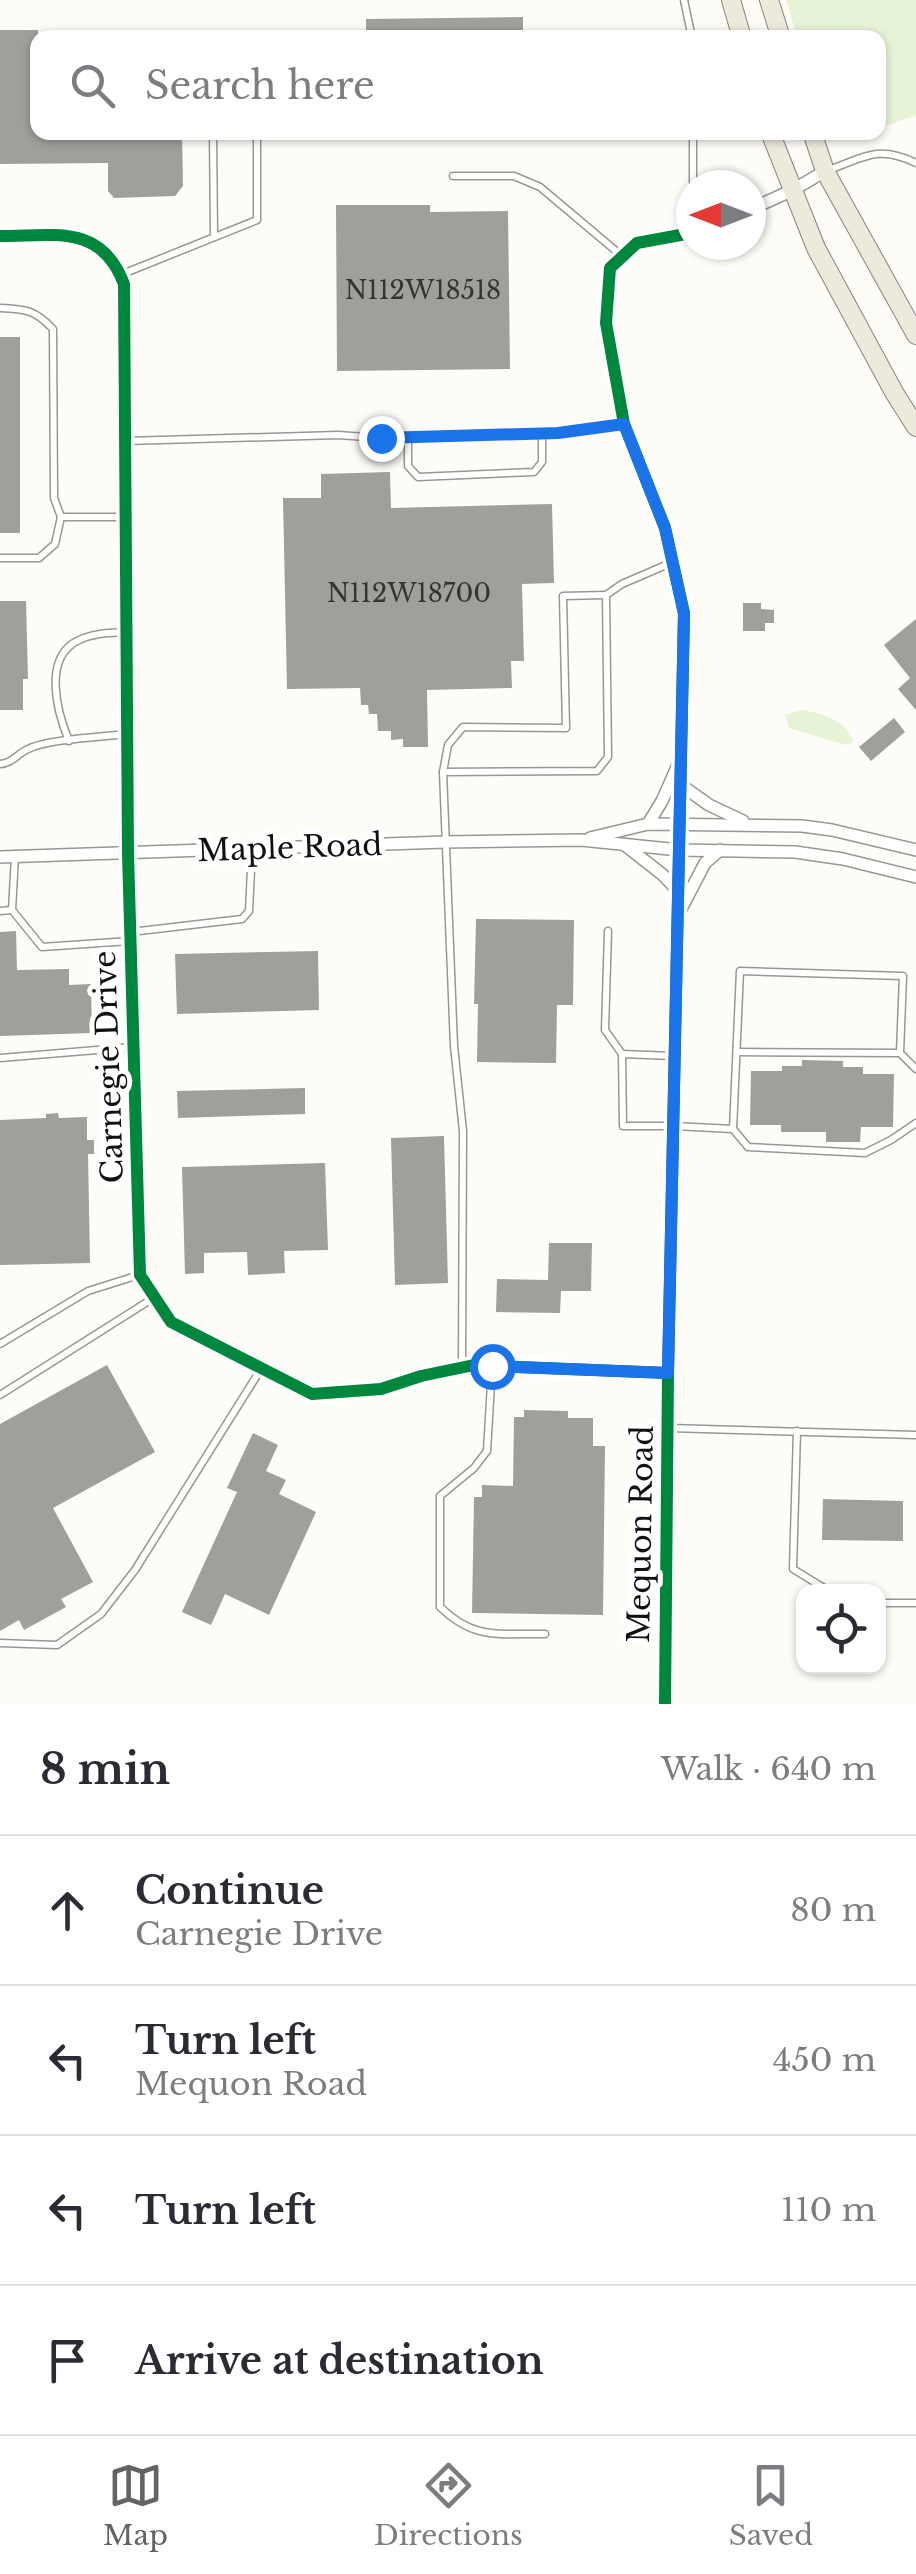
<!DOCTYPE html>
<meta charset="utf-8">
<style>
:root{--surface:#fff;--page:#f2f2f3;--text:#2b2b33;--muted:#7c7c81;--line:#e1e1e2;--accent:#646362}
body{margin:0;font-family:"Libre Baskerville",serif;background:var(--page);color:var(--text)}
.controls{position:absolute;right:30px;bottom:30px;display:grid;overflow:hidden;border-radius:20px;box-shadow:0 2px 8px #0004}
.controls button{width:90px;height:90px;display:grid;place-items:center;padding:0;border:0;border-bottom:2px solid var(--line);background:var(--surface);color:var(--text);font:50px sans-serif}
.compass{position:absolute;left:676px;top:170px;width:90px;height:90px;border-radius:50%;background:var(--surface);box-shadow:0 2px 8px #0004;rotate:270deg}
.stop{position:absolute;width:30px;height:30px;margin:-22px;border:8px solid #1a73e8;border-radius:50%;background:#fff}
.stop.end{background:#1a73e8;border-color:#fff;box-shadow:0 2px 10px #0008}
.list{margin:0;padding:0;list-style:none}
h2{display:flex;justify-content:space-between;align-items:center;height:130px;margin:0;padding:0 40px;font-size:42px}
h2 small{font-size:32px;font-weight:400;color:var(--muted)}
.list li{display:grid;grid-template-columns:65px 1fr auto;gap:30px;align-items:center;box-sizing:border-box;height:150px;padding:0 40px;border-top:2px solid var(--line)}
.list b{display:block;font-size:38px;white-space:nowrap}
.list p{margin:0;font-size:32px;white-space:nowrap;color:var(--muted)}
.list em{font-size:32px;font-style:normal;color:var(--muted)}
.icon{flex:none;width:55px;height:55px;fill:none;stroke:currentColor;stroke-width:2;stroke-linecap:round;stroke-linejoin:round}
.map{position:relative;flex:none;width:916px;height:1704px;overflow:hidden}
.search{position:absolute;background:var(--surface);box-shadow:0 2px 8px #0004;left:30px;right:30px;top:30px;height:110px;display:flex;align-items:center;gap:25px;box-sizing:border-box;padding:0 35px;border-radius:20px;color:var(--muted);font-size:38px}
.sheet{height:730px;background:var(--surface)}
nav{display:flex;justify-content:space-around;align-items:center;box-sizing:border-box;height:140px;border-top:2px solid var(--line);background:var(--surface);font-size:28px;color:var(--muted)}
nav a{display:grid;justify-items:center;gap:5px}
nav .on{color:var(--accent)}
.map>svg:first-child{display:block}
.green{fill:#e7f3d7}
.building{fill:#a19f9c}
.lines{fill:none;stroke-linecap:round;stroke-linejoin:round}
.lane-casing{stroke:#979795;stroke-width:9}
.street-casing{stroke:#979795;stroke-width:14}
.primary-casing{stroke:#858482;stroke-width:20}
.lane{stroke:#fffffe;stroke-width:6}
.street{stroke:#fffffe;stroke-width:11}
.primary{stroke:#ede9dc;stroke-width:18}
.cycleway-casing{stroke:#fff;stroke-width:19}
.cycleway{stroke:#00873e;stroke-width:12}
.route{stroke:#1a73e8;stroke-width:12}
.labels{text-anchor:middle;stroke-width:10;stroke-linejoin:round;paint-order:stroke}
.number-label{font-size:25px;fill:#353434}
.street-label{font-size:30px;fill:#111;stroke:#fff}
</style>
<div class="map">
<svg width="916" height="1704" viewBox="0 0 916 1704">
<rect width="100%" height="100%" fill="#fdfcf7"/>
<g class="green">
<polygon points="786,0 916,0 916,118 914,116 879,128 878,38 797,37"/>
<path d="M801,710c21,3 45,10 52,32l-7,3 -57,-17 -4,-13z"/>
</g>
<g class="building">
<polygon points="523,17 523,38 366,38 366,19"/>
<polygon points="0,30 38,30 38,132 182,132 183,186 175,196 114,198 108,191 108,163 0,164"/>
<polygon points="336,205 430,205 430,212 508,211 510,369 337,371"/>
<rect x="0" y="337" width="20" height="196"/>
<polygon points="390,472 391,508 552,504 554,583 522,584 524,661 511,661 512,688 427,690 428,747 403,747 403,739 391,740 391,731 378,731 377,714 369,714 368,705 361,705 360,688 287,689 283,498 321,498 321,474"/>
<polygon points="0,601 26,601 28,679 23,679 23,710 0,710"/>
<polygon points="743,603 761,603 761,609 774,610 774,623 765,623 765,631 743,631"/>
<polygon points="916,619 916,710 898,689 910,678 884,645"/>
<polygon points="894,718 905,732 871,761 859,747"/>
<polygon points="476,919 574,920 573,1005 557,1005 556,1063 477,1062 478,1004 474,1004"/>
<polygon points="16,931 17,970 69,969 69,985 91,984 92,1033 0,1036 0,932"/>
<polygon points="318,951 319,1010 177,1014 175,954"/>
<polygon points="802,1060 843,1061 843,1067 863,1067 863,1074 894,1074 893,1127 861,1127 860,1142 826,1142 826,1132 781,1132 781,1125 750,1125 751,1071 782,1071 782,1066 802,1066"/>
<polygon points="305,1088 305,1114 178,1118 177,1091"/>
<polygon points="58,1113 59,1118 87,1117 87,1140 94,1140 94,1154 88,1154 90,1263 0,1265 0,1120 46,1118 46,1114"/>
<polygon points="444,1136 448,1283 395,1285 391,1138"/>
<polygon points="325,1163 328,1250 284,1251 285,1273 248,1275 247,1252 204,1253 204,1273 185,1274 182,1167"/>
<polygon points="549,1243 592,1243 591,1291 561,1291 560,1313 496,1312 497,1279 548,1280"/>
<polygon points="107,1365 155,1452 53,1508 93,1582 61,1599 66,1607 24,1630 19,1620 0,1631 0,1424"/>
<polygon points="524,1410 568,1411 568,1418 593,1418 593,1446 605,1446 603,1615 472,1613 474,1497 482,1497 482,1485 513,1486 514,1417 524,1417"/>
<polygon points="253,1433 278,1445 266,1471 286,1480 279,1494 316,1512 269,1615 225,1594 211,1625 182,1612 237,1492 227,1488"/>
<polygon points="823,1499 903,1501 903,1541 822,1540"/>
</g>
<g class="lines">
<defs>
<g id="lane">
<polyline points="684,0 692,38"/>
<polyline points="213,132 214,237"/>
<polyline points="693,132 693,185"/>
<path d="M826,171c38,-13 51,-27 90,-8"/>
<polyline points="453,176 514,176 540,187 622,256"/>
<polyline points="120,275 257,220 257,132"/>
<path d="M0,308c26,1 35,2 53,21l1,169 7,19"/>
<polyline points="408,437 408,466 418,477 534,472 542,462 542,433"/>
<polyline points="126,441 338,435 381,438 558,433 623,424"/>
<polyline points="0,558 39,558 55,544 61,517 124,517"/>
<path d="M69,741c-12,-29 -27,-84 10,-101 15,-7 31,-7 47,-8"/>
<path d="M0,764c13,-1 17,-10 28,-15 20,-10 74,-12 98,-15"/>
<polyline points="443,772 597,771 608,757 606,595 622,584 673,562"/>
<polyline points="12,910 15,856"/>
<polyline points="0,911 12,910 42,947 130,941"/>
<polyline points="608,931 605,1030 622,1054"/>
<polyline points="131,932 242,919 249,911 252,849"/>
<polyline points="737,1052 900,1053"/>
<polyline points="673,1056 622,1054 623,1126 674,1126 733,1129 748,1147 865,1153 891,1140 916,1123"/>
<polyline points="0,1058 133,1047"/>
<polyline points="733,1129 740,971 903,976 900,1053 916,1069"/>
<polyline points="0,1344 88,1291 139,1275"/>
<polyline points="462,1366 463,1131 454,1046 443,772 448,745 463,727 566,728 563,596 606,595"/>
<path d="M492,1367l-5,84 -13,17 -34,28v111c35,34 60,26 105,27"/>
<polyline points="0,1395 155,1297"/>
<polyline points="669,1428 916,1435"/>
<polyline points="797,1431 793,1569 829,1591"/>
<polyline points="878,1603 916,1603"/>
<polyline points="0,1643 57,1645 101,1614 135,1570 261,1369"/>
</g>
<g id="street">
<polyline points="751,209 793,190 825,171"/>
<path d="M0,236c54,0 101,-13 124,48l4,569 12,422 31,47 141,72 69,-5 40,-13 53,-11 194,8"/>
<polyline points="681,785 709,805 743,821"/>
<polyline points="648,824 662,801 678,765"/>
<polyline points="590,838 648,824 802,826 832,830 916,850"/>
<polyline points="626,846 663,875 679,892"/>
<polyline points="0,857 445,842 581,840 679,850 795,852 843,859 916,877"/>
<polyline points="681,909 705,863 720,850"/>
<polyline points="665,1704 668,1373 684,613 665,528 624,424 606,323 610,268 637,243 691,233"/>
</g>
<g id="primary">
<polyline points="731,0 742,38"/>
<polyline points="769,0 781,38"/>
<polyline points="770,132 816,248 895,394 916,427"/>
<polyline points="812,132 825,171 916,335"/>
</g>
</defs>
<use href="#lane" class="lane-casing"/>
<use href="#street" class="street-casing"/>
<use href="#primary" class="primary-casing"/>
<use href="#lane" class="lane"/>
<use href="#street" class="street"/>
<use href="#primary" class="primary"/>
<defs>
<g id="cycleway">
<path d="M0,236c54,0 101,-13 124,48l4,569 12,422 31,47 141,72 69,-5 40,-13 53,-11 194,8"/>
<polyline points="665,1704 668,1373 684,613 665,528 624,424 606,323 610,268 637,243 691,233"/>
</g>
</defs>
<use href="#cycleway" class="cycleway-casing"/>
<use href="#cycleway" class="cycleway"/>
</g>
<g class="lines">
<polyline class="route" points="381,438 558,433 624,424 665,528 684,614 668,1373 492,1366"/>
</g>
<g class="labels">
<g class="number-label">
<text x="423" y="299">N112W18518</text>
<text x="409" y="602">N112W18700</text>
</g>
<g class="street-label">
<text transform="translate(290 848) rotate(-2)" y="10">Maple Road</text>
<text transform="translate(109 1067) rotate(-92)" y="10">Carnegie Drive</text>
<text transform="translate(641 1534) rotate(-89)" y="10">Mequon Road</text>
</g>
</g>
</svg>
<div class="controls">
<button><svg class="icon" aria-label="locate" viewBox="0 0 24 24"><circle cx="12" cy="12" r="6"/><path d="M12 2v4M12 18v4M2 12h4M18 12h4"/></svg></button>
</div>
<svg class="compass" viewBox="-18 -18 36 36"><path d="M0-13l5 13h-10z" fill="#e53935"/><path d="M0 13l5-13h-10z" fill="#7c7c81"/></svg>
<div class="stop" style="left:492px;top:1366px"></div>
<div class="stop end" style="left:381px;top:438px"></div>
<div class="search"><svg class="icon" aria-label="search" viewBox="0 0 24 24"><circle cx="10" cy="10" r="6"/><path d="M15 15l6 6"/></svg>Search here</div>
</div>
<section class="sheet">
<h2>8 min<small>Walk · 640 m</small></h2>
<ul class="list">
<li><svg class="icon" aria-label="ahead" viewBox="0 0 24 24"><path d="M12 20V5M6 11l6-6 6 6"/></svg><div><b>Continue</b><p>Carnegie Drive</p></div><em>80 m</em></li>
<li><svg class="icon" aria-label="left" viewBox="0 0 24 24"><path d="M17 20v-9H6M10 6l-5 5 5 5"/></svg><div><b>Turn left</b><p>Mequon Road</p></div><em>450 m</em></li>
<li><svg class="icon" aria-label="left" viewBox="0 0 24 24"><path d="M17 20v-9H6M10 6l-5 5 5 5"/></svg><div><b>Turn left</b></div><em>110 m</em></li>
<li><svg class="icon" aria-label="arrive" viewBox="0 0 24 24"><path d="M6 21V4h12l-3 4 3 4H6"/></svg><div><b>Arrive at destination</b></div></li>
</ul>
</section>
<nav>
<a class="on"><svg class="icon" aria-label="map" viewBox="0 0 24 24"><path d="M3 6l6-2 6 2 6-2v14l-6 2-6-2-6 2zM9 4v14M15 6v14"/></svg>Map</a>
<a><svg class="icon" aria-label="directions" viewBox="0 0 24 24"><path d="M12 3l9 9-9 9-9-9zM9 14v-3h6M13 9l2 2-2 2"/></svg>Directions</a>
<a><svg class="icon" aria-label="saved" viewBox="0 0 24 24"><path d="M7 4h10v16l-5-4-5 4z"/></svg>Saved</a>
</nav>
